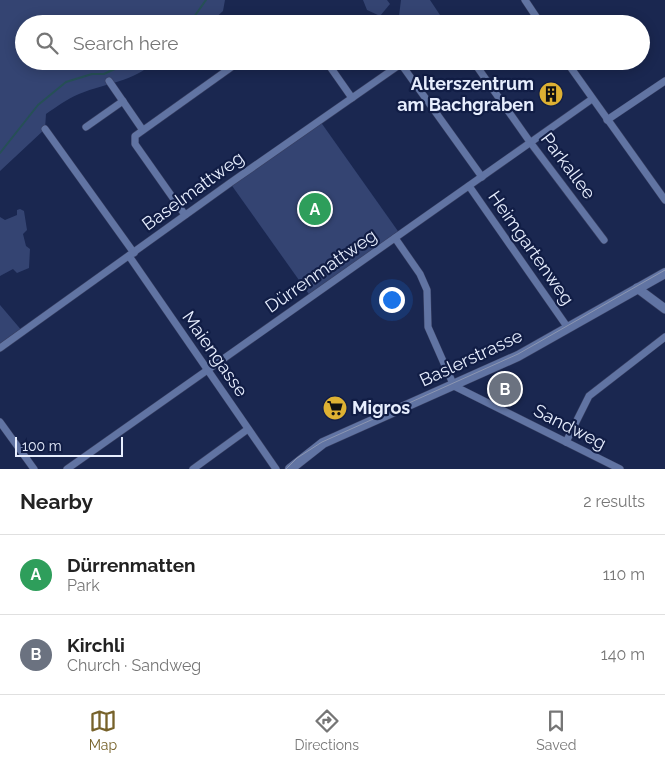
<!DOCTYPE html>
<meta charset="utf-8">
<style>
:root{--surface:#fff;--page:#f2f2f2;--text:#222;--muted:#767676;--line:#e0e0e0;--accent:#77622a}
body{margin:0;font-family:Raleway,sans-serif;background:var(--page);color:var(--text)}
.scale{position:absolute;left:15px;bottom:12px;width:108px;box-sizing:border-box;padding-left:5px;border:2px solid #e7eefe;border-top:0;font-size:14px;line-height:18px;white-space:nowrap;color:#e7eefe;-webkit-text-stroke:4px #111d45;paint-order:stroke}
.you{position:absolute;left:391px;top:299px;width:18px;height:18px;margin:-12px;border:4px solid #fff;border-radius:50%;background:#1a73e8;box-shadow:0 0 0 8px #1a73e833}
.badge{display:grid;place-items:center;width:32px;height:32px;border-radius:50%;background:var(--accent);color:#fff;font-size:16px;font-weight:700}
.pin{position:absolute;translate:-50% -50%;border:2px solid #fff;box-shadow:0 1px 5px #0006}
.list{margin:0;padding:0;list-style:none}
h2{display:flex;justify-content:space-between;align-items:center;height:65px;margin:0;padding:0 20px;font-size:21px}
h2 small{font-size:16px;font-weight:400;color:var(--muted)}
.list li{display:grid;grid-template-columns:32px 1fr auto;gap:15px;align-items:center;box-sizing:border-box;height:80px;padding:0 20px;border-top:1px solid var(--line)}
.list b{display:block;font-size:19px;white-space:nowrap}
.list p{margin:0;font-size:16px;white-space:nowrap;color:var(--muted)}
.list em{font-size:16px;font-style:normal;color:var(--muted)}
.icon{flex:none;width:28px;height:28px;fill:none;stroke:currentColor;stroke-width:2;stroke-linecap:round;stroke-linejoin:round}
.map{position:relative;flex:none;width:665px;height:469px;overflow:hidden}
.search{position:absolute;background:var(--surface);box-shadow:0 2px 12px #0003;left:15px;right:15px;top:15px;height:55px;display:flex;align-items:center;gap:12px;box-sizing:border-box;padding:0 18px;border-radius:28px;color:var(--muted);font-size:19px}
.sheet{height:225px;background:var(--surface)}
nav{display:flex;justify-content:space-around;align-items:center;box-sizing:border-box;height:70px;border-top:1px solid var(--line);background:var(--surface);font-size:14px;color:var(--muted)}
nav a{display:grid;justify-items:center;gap:2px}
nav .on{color:var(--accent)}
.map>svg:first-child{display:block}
.green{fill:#344472}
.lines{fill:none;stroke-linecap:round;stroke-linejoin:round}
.stream{stroke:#265056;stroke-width:2}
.minor-casing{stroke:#383f61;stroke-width:8}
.tertiary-casing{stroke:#383f61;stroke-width:10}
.secondary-casing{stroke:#383f61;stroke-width:11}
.minor{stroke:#6174a3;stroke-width:7}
.tertiary{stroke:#6174a3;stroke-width:9}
.secondary{stroke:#6174a3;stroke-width:10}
.tram{stroke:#8c96b1;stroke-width:1}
.labels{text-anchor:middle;stroke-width:4.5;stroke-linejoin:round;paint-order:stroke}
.poi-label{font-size:18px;font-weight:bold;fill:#e7eefe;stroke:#111d45;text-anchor:end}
.street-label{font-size:18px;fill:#e7eefe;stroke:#111d45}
</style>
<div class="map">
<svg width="665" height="469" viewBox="0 0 665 469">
<rect width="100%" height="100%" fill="#1a2750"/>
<g class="green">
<path d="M0,0h225l-2,11 -14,13h-185v37h132c-25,22 -48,21 -77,33 -12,5 -23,13 -33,20l-1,15 -45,42z"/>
<polygon points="363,0 387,0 390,4 380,16 367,10"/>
<polygon points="401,0 430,0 444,21 443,24 420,24 417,18 399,16"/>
<polygon points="320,121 400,234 311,297 230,183"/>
<polygon points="20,209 24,211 27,230 23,234 26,246 30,249 29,268 17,273 13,269 0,276 0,217 5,220 17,215 17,210"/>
<polygon points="0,305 23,332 0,348"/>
</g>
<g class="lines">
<g class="stream">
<polyline points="189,24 206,0"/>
<polyline points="0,153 38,105 66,82 92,74 104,74 132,61"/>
</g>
<defs>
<g id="minor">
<polyline points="525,0 541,24"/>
<polyline points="326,61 352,98"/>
<polyline points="473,61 530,142 604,240"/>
<polyline points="566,61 665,200"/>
<polyline points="401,64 482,177"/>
<polyline points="109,81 142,129"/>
<polyline points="607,120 665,81"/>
<polyline points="86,127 123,101"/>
<polyline points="45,129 134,253"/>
<polyline points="469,186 568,328"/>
<polyline points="185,215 135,144 135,136 240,61"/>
<polyline points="395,238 420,274 427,290 428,327 454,386 620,469"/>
<polyline points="129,256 276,469"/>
<polyline points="0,348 230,183 405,61"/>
<polyline points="0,422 34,469"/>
<polyline points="566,442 589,396 665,337"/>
<polyline points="67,469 592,99"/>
<polyline points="193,469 248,429"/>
</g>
<polyline id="tertiary" points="637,288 665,309"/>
<polyline id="secondary" points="290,469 323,443 518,356 665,273"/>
</defs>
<use href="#minor" class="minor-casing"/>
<use href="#tertiary" class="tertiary-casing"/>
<use href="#secondary" class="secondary-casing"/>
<use href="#minor" class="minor"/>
<use href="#tertiary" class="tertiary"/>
<use href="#secondary" class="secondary"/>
<polyline class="tram" points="286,469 297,458 322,442 518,354 665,270"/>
</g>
<defs>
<symbol id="building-disc" viewBox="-11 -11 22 22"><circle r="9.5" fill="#deb133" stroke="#111d45"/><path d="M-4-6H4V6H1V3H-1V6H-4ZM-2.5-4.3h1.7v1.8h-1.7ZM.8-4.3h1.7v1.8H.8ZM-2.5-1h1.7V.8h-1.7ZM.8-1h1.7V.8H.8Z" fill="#111"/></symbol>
<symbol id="supermarket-disc" viewBox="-11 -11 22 22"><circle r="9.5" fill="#deb133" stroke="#111d45"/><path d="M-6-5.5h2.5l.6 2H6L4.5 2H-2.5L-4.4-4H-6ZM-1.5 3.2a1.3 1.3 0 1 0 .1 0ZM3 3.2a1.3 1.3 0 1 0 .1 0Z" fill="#111"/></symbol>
</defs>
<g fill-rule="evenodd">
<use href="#building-disc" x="537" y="80" width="28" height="28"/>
<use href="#supermarket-disc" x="321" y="394" width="28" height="28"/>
</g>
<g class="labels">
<g class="poi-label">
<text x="534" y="90">Alterszentrum<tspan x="534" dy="21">am Bachgraben</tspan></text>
<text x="352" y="414" text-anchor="start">Migros</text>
</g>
<g class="street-label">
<text transform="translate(568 166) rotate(53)" y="6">Parkallee</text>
<text transform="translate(193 191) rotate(-36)" y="6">Baselmattweg</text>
<text transform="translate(531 248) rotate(55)" y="6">Heimgartenweg</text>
<text transform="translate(321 271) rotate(-35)" y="6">Dürrenmattweg</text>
<text transform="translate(215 354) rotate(55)" y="6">Maiengasse</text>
<text transform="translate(471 358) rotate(-25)" y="6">Baslerstrasse</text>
<text transform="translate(570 427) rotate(27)" y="6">Sandweg</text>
</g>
</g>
</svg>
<div class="scale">100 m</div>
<div class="you"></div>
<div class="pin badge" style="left:315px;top:209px;background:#2e9e5b">A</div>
<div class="pin badge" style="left:505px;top:389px;background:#6b7280">B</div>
<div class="search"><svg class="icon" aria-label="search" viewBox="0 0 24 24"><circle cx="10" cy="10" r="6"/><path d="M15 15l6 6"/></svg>Search here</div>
</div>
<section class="sheet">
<h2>Nearby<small>2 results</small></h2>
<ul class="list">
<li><span class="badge" style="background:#2e9e5b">A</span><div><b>Dürrenmatten</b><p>Park</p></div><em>110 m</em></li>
<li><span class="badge" style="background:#6b7280">B</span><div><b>Kirchli</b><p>Church · Sandweg</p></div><em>140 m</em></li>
</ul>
</section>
<nav>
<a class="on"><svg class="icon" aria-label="map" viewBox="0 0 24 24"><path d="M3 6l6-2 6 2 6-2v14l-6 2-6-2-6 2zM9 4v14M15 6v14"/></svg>Map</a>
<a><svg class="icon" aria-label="directions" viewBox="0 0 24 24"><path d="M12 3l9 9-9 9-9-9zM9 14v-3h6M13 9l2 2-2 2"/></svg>Directions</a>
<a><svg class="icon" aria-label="saved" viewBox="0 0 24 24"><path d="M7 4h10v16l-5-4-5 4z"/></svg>Saved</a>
</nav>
